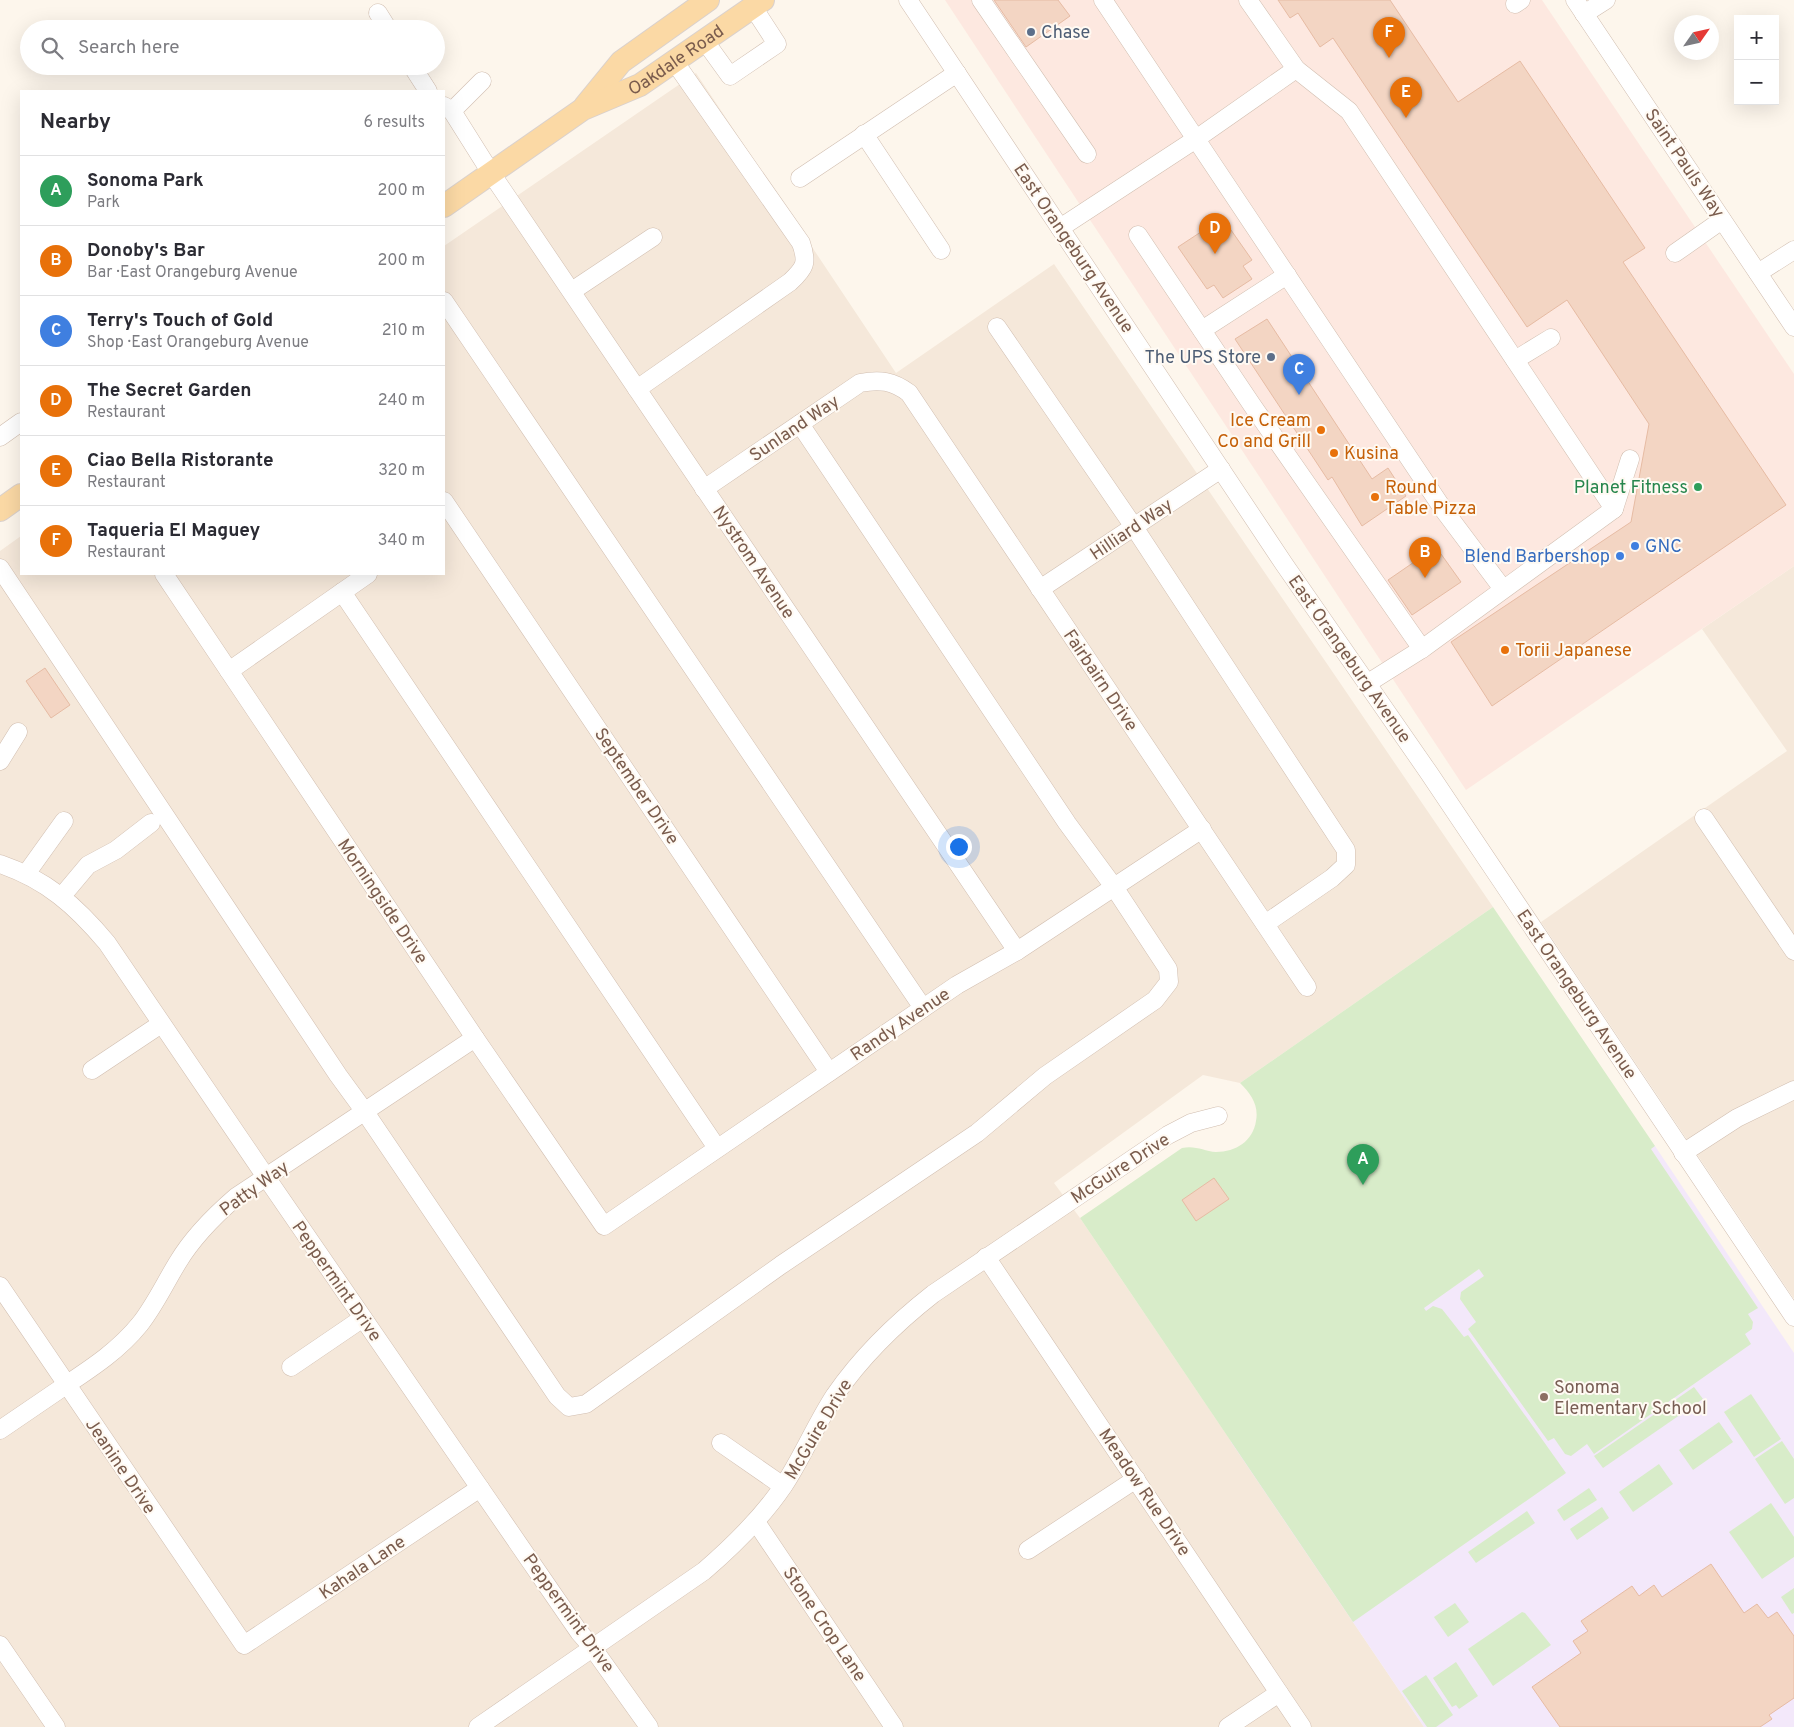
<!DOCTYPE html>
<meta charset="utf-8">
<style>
:root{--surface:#fff;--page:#f2f2f3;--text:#2b2b33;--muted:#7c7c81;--line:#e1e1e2;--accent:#e76f51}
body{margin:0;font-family:Overpass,sans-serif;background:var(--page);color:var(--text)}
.controls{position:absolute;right:15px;top:15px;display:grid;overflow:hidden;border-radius:0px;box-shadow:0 5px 20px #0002}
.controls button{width:45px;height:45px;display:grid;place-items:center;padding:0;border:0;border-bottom:1px solid var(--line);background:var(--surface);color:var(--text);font:25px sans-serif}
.compass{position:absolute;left:1674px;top:15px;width:45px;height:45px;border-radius:50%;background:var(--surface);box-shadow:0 5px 20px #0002;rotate:56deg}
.you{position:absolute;left:958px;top:846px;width:18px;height:18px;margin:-12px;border:4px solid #fff;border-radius:50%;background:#1a73e8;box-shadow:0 0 0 8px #1a73e833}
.badge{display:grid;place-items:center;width:32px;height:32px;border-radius:50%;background:var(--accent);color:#fff;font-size:16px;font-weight:700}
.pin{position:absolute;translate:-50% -41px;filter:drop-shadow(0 1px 2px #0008)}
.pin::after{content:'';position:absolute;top:26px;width:18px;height:15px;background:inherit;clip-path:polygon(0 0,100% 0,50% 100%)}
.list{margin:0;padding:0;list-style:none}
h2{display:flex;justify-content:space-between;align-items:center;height:65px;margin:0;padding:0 20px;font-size:21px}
h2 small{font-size:16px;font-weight:400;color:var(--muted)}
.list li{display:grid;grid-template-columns:32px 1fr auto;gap:15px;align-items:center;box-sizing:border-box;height:70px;padding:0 20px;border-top:1px solid var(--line)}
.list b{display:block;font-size:19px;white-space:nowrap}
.list p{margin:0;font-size:16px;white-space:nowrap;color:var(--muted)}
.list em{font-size:16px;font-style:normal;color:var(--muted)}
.icon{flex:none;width:28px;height:28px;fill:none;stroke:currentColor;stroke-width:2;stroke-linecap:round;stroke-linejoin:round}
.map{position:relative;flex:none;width:1794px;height:1727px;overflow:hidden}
.search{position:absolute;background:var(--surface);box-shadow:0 5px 20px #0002;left:20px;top:20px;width:425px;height:55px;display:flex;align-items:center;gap:12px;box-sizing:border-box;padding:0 18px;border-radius:28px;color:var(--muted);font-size:19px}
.panel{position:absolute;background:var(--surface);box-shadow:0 5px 20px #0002;left:20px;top:90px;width:425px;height:485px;border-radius:0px}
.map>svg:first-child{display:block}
.residential{fill:#f5e8da}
.commercial{fill:#fde8e0}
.education{fill:#f3e8fa}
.green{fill:#d8ecc9}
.building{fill:#f3d5c3;stroke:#e6bba3}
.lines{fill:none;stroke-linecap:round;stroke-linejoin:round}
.minor-casing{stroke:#d1beb0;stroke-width:19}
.major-casing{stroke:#dad1cd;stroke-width:24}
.minor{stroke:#fff;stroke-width:18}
.major{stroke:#fbd9a5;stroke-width:22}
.service-dot{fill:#5c6f8a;stroke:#fffaf3;stroke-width:2}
.food-dot{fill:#e8710a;stroke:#fffaf3;stroke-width:2}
.leisure-dot{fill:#2e9e5b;stroke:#fffaf3;stroke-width:2}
.shop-dot{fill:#3f7fe0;stroke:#fffaf3;stroke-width:2}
.education-dot{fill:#8d6e63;stroke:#fffaf3;stroke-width:2}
.labels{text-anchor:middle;stroke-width:4;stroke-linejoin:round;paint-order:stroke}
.service-label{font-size:18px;fill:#4e5e75;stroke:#fffaf3;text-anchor:start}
.street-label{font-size:18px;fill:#7a5c4d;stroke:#fffaf3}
.food-label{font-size:18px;fill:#c56008;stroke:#fffaf3;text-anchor:start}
.leisure-label{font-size:18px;fill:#27864d;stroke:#fffaf3;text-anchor:end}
.shop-label{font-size:18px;fill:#366cbe;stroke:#fffaf3;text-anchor:start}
.education-label{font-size:18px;fill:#785e54;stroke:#fffaf3;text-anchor:start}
</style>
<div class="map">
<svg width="1794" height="1727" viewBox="0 0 1794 1727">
<rect width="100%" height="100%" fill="#fdf6ec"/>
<g class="residential">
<polygon points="696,73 896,373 1054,264 1493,907 1240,1083 1203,1075 1054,1183 1080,1218 1424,1727 0,1727 0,551 21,536 21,574 444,574 444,246"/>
<polygon points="1794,566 1794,1299 1541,922 1787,751 1702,629"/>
</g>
<polygon class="commercial" points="945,0 1542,0 1794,374 1794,566 1466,790"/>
<polygon class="education" points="1655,1146 1794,1353 1794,1727 1424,1727 1231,1442"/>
<g class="green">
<path d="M1493,907l162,239 -4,3 107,159 -10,6 5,8 -1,7 -7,5 6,10 -157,110 -7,-10 -16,12 -6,-2 -11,-16 -6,3 -80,-112 8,-7 -16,-23 1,-7 23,-16 -5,-7 -55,39 2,3 7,-5 9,3 22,28 4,-2 98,138 -213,149 -273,-404 102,-70c13,-3 22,3 34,4 20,0 37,-11 40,-31 3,-16 -5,-27 -16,-38z"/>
<polygon points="1694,1387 1703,1399 1603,1468 1594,1456"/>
<polygon points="1751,1394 1781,1439 1754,1457 1724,1412"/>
<polygon points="1719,1422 1733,1442 1693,1470 1679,1450"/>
<polygon points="1782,1441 1794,1459 1794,1498 1785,1504 1755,1459"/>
<polygon points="1659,1464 1673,1484 1633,1512 1619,1492"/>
<polygon points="1589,1488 1597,1500 1564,1521 1557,1510"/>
<polygon points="1771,1503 1794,1537 1794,1557 1762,1579 1729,1532"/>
<polygon points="1602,1507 1609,1518 1577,1540 1570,1529"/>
<polygon points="1527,1511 1535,1523 1476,1563 1468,1552"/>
<polygon points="1794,1588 1794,1613 1792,1614 1781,1597"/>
<polygon points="1455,1603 1469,1622 1448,1637 1434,1617"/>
<polygon points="1522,1612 1525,1613 1551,1645 1493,1686 1468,1649"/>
<polygon points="1456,1662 1478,1696 1459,1709 1456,1705 1452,1707 1433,1678"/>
<polygon points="1426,1675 1453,1715 1436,1727 1427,1727 1402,1691"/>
</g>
<g class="building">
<polygon points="994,0 1058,0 1070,16 1026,47"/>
<polygon points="1278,0 1390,0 1458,102 1520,61 1645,248 1623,262 1786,505 1492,706 1451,642 1631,522 1649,424 1567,300 1527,327 1333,38 1320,47 1298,13 1290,18"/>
<polygon points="1224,220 1252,260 1243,266 1252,279 1223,298 1214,285 1207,289 1178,247 1210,226 1211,228"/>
<polygon points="1267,319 1372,479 1388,468 1406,496 1362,526 1332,477 1328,480 1235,339"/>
<polygon points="1436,547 1461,582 1412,615 1388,580"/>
<polygon points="45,668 70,705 51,718 26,681"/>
<polygon points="1214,1178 1229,1199 1196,1221 1182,1200"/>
<polygon points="1711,1564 1744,1613 1757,1604 1768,1618 1777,1612 1794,1636 1794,1698 1769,1715 1772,1719 1760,1727 1560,1727 1532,1687 1581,1653 1573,1641 1588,1631 1581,1621 1632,1586 1639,1596 1654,1585 1662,1597"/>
</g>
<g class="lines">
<defs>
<g id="minor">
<polyline points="908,0 1284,564 1429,773 1794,1317"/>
<polyline points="981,0 1087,154"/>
<polyline points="1103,0 1443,509 1503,589"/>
<polyline points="1248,0 1296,69 1349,111 1614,509"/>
<polyline points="1575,0 1794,327"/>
<polyline points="1515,4 1521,0"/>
<polyline points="378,13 388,29"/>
<polyline points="1584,14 1606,0"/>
<polyline points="704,40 730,76 777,44 753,7"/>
<polyline points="412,66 428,91"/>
<polyline points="444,106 452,111 491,173 1017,951"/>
<polyline points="452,111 482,81"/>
<polyline points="864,134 941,250"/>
<polyline points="800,178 957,73"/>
<polyline points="1060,228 1196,139 1296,69"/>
<polyline points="1138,235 1252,405 1422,649"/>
<polyline points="1675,253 1722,220"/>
<polyline points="1758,273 1794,250"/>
<polyline points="572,291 653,237"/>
<polyline points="444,301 923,1008"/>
<polyline points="997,327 1134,527 1346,850 1346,865 1332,878 1265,924"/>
<polyline points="1202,330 1287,275"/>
<polyline points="1515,360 1551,338"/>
<path d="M637,389l153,-107c15,-14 18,-19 11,-39l-127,-182"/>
<polyline points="0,437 21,422"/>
<path d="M704,489l156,-106c20,-4 33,-2 49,10l398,594"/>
<polyline points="444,501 829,1072"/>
<polyline points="0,568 338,1075 365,1112 557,1396 569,1407 586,1404 781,1265 977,1133 1045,1076 1155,1000 1169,982 1168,969 1114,887 1067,823 800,424"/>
<polyline points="164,574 475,1038 604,1226 957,985 1017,951 1202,829"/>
<polyline points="1040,589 1221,469"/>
<polyline points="342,592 717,1148"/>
<polyline points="229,671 368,574"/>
<polyline points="1368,683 1422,649 1614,509 1630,459"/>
<polyline points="0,761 18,732"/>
<polyline points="1704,818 1794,951"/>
<path d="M0,864c47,16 76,42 107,79l159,234 313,455 13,15 57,80"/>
<polyline points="26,874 64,821"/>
<polyline points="62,896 88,865 116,850 151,823"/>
<polyline points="92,1070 161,1024"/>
<polyline points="1683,1153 1737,1118 1794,1090"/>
<polyline points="986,1257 1302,1727"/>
<polyline points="0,1286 244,1645 480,1488"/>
<polyline points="291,1367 363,1318"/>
<path d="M0,1430c22,-15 44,-30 66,-45 27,-18 53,-35 74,-61 15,-19 25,-41 38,-62 15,-25 36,-46 58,-65l239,-159"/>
<polyline points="721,1443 783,1486"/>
<polyline points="756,1522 894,1727"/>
<polyline points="1028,1550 1136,1479"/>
<polyline points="0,1645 56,1727"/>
<path d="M478,1727l226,-156c30,-26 58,-53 80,-86 19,-29 32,-61 51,-90 27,-39 61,-72 98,-101l235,-159 23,-12 27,-7"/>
<polyline points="1228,1727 1279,1693"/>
</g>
<g id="major">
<polyline points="585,106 621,62 708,0"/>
<path id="s1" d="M444,206l139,-97 57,-24 123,-85"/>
<polyline points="0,510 21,495"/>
</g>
</defs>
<use href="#minor" class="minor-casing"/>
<use href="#major" class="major-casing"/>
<use href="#minor" class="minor"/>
<use href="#major" class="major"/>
</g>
<g class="service-dot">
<circle cx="1031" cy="32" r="5"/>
<circle cx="1271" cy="357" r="5"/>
</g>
<g class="food-dot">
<circle cx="1321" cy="430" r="5"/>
<circle cx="1334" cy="453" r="5"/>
<circle cx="1375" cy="497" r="5"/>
<circle cx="1505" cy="650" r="5"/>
</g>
<circle class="leisure-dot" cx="1698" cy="487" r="5"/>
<g class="shop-dot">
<circle cx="1635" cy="546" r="5"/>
<circle cx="1620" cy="556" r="5"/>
</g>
<circle class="education-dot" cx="1544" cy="1397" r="5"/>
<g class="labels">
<g class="service-label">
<text x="1041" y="38">Chase</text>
<text x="1261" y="363" text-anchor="end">The UPS Store</text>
</g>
<g class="street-label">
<text dy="6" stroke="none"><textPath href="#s1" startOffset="275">Oakdale Road</textPath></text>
<text transform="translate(1685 163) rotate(56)" y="6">Saint Pauls Way</text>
<text transform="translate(1074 248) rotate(56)" y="6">East Orangeburg Avenue</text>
<text transform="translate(794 428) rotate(-34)" y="6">Sunland Way</text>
<text transform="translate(1131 529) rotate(-34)" y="6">Hilliard Way</text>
<text transform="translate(754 562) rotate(56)" y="6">Nystrom Avenue</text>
<text transform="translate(1350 659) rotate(55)" y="6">East Orangeburg Avenue</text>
<text transform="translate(1101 680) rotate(56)" y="6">Fairbairn Drive</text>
<text transform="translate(637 786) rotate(56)" y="6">September Drive</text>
<text transform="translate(383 901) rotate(56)" y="6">Morningside Drive</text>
<text transform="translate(1577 994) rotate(56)" y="6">East Orangeburg Avenue</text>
<text transform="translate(900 1024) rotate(-34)" y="6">Randy Avenue</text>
<text transform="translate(1120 1168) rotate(-33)" y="6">McGuire Drive</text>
<text transform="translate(254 1188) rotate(-36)" y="6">Patty Way</text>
<text transform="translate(337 1281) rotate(55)" y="6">Peppermint Drive</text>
<text transform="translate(818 1429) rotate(-59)" y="6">McGuire Drive</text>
<text transform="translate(121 1466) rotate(56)" y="6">Jeanine Drive</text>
<text transform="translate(1145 1492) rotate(56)" y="6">Meadow Rue Drive</text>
<text transform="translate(362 1567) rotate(-34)" y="6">Kahala Lane</text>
<text transform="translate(569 1613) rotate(54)" y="6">Peppermint Drive</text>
<text transform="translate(825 1624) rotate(56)" y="6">Stone Crop Lane</text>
</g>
<g class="food-label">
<text x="1311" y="426" text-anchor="end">Ice Cream<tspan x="1311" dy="21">Co and Grill</tspan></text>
<text x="1344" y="459">Kusina</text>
<text x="1385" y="493">Round<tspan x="1385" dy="21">Table Pizza</tspan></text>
<text x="1515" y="656">Torii Japanese</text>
</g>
<g class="leisure-label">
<text x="1688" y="493">Planet Fitness</text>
</g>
<g class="shop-label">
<text x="1645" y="552">GNC</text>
<text x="1610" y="562" text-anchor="end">Blend Barbershop</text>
</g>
<g class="education-label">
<text x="1554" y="1393">Sonoma<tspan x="1554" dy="21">Elementary School</tspan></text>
</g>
</g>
</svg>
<div class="controls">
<button>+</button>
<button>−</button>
</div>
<svg class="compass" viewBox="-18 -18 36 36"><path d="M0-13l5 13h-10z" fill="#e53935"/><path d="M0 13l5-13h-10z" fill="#7c7c81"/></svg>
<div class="you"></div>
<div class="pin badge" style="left:1363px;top:1185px;background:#2e9e5b">A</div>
<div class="pin badge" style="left:1425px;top:578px;background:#e8710a">B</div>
<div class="pin badge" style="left:1299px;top:395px;background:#3f7fe0">C</div>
<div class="pin badge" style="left:1215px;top:254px;background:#e8710a">D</div>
<div class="pin badge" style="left:1406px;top:118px;background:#e8710a">E</div>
<div class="pin badge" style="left:1389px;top:58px;background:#e8710a">F</div>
<div class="search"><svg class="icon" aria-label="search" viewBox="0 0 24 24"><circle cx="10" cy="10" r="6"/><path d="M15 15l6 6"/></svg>Search here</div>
<section class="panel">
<h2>Nearby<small>6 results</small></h2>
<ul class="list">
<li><span class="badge" style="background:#2e9e5b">A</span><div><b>Sonoma Park</b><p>Park</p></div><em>200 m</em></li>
<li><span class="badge" style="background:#e8710a">B</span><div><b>Donoby's Bar</b><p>Bar · East Orangeburg Avenue</p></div><em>200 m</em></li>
<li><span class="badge" style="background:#3f7fe0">C</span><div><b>Terry's Touch of Gold</b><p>Shop · East Orangeburg Avenue</p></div><em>210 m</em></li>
<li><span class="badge" style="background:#e8710a">D</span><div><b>The Secret Garden</b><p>Restaurant</p></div><em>240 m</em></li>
<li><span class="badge" style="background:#e8710a">E</span><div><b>Ciao Bella Ristorante</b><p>Restaurant</p></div><em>320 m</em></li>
<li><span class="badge" style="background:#e8710a">F</span><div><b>Taqueria El Maguey</b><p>Restaurant</p></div><em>340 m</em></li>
</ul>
</section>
</div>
